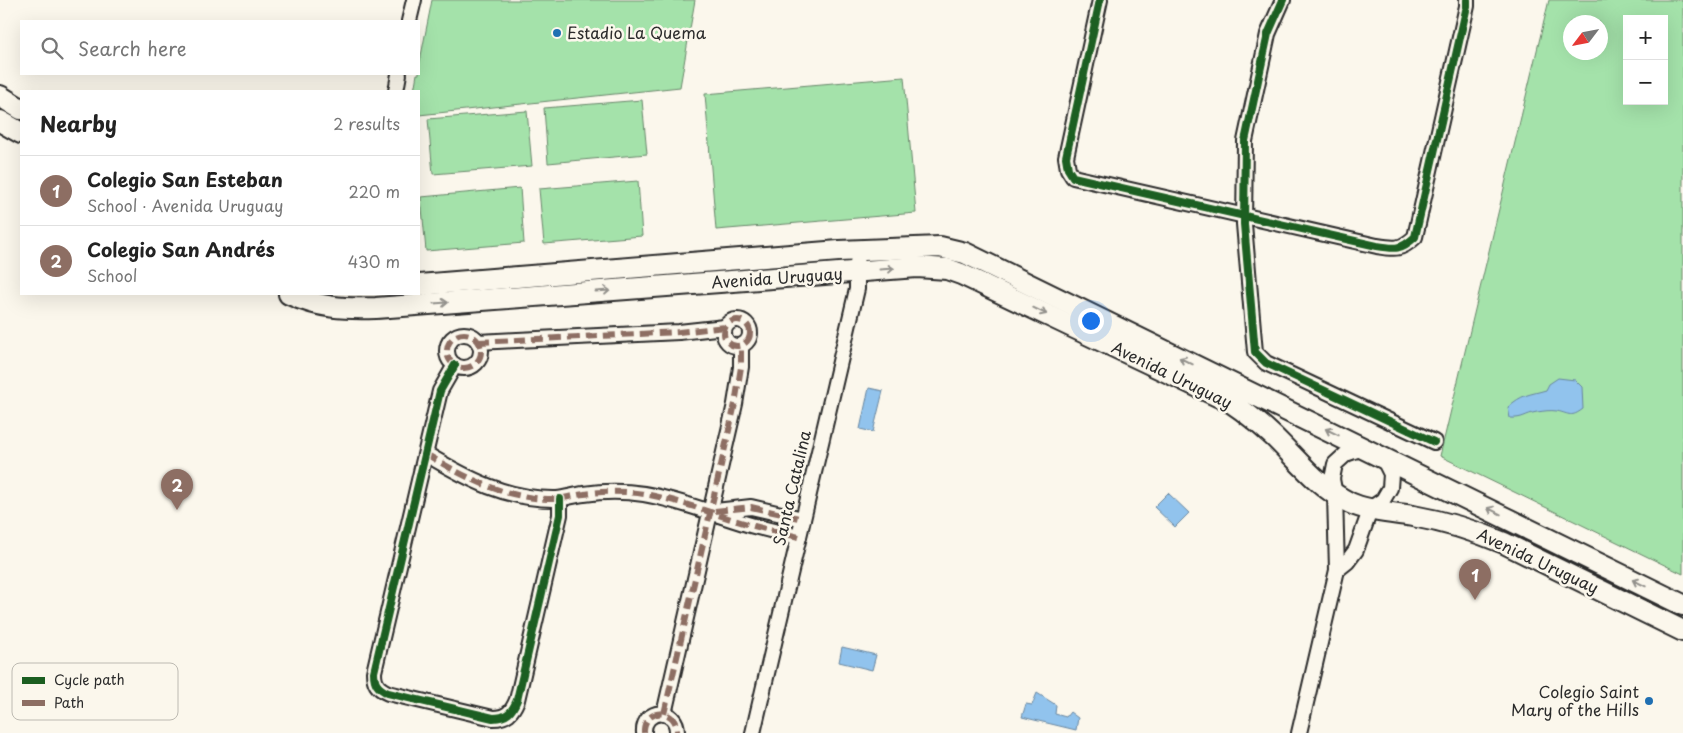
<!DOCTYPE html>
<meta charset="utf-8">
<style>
:root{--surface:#fff;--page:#f6f6f6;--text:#222;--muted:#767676;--line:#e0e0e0;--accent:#7c3aed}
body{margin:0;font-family:"Playpen Sans",sans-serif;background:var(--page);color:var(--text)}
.controls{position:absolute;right:15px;top:15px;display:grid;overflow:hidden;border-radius:0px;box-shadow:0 5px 20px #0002}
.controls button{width:45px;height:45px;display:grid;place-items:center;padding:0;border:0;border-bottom:1px solid var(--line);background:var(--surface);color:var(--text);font:25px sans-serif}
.compass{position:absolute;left:1563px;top:15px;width:45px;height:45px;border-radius:50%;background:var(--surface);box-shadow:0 5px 20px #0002;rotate:238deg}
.you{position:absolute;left:1090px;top:320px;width:18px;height:18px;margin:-12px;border:4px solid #fff;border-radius:50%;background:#1a73e8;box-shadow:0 0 0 8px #1a73e833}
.badge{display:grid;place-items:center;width:32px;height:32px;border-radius:50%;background:var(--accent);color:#fff;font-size:16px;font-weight:700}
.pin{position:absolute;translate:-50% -41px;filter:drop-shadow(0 1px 2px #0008)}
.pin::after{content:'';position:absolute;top:26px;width:18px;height:15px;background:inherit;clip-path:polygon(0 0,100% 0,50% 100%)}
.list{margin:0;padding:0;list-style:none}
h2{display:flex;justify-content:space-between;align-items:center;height:65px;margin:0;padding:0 20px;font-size:21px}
h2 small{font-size:16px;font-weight:400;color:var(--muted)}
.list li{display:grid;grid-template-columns:32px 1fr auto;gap:15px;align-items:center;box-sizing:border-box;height:70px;padding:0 20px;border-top:1px solid var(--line)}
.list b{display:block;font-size:19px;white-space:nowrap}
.list p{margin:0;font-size:16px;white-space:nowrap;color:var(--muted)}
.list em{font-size:16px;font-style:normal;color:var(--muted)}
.icon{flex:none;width:28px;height:28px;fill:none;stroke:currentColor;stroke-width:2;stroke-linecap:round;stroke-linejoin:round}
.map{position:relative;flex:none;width:1683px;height:733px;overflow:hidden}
.search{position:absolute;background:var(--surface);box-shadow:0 5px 20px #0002;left:20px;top:20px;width:400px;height:55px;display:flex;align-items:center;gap:12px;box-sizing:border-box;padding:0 18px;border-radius:0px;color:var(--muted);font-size:19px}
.panel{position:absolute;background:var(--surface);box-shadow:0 5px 20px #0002;left:20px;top:90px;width:400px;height:205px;border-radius:0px}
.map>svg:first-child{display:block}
.grass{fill:#a4e2aa;stroke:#68866a;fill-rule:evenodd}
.water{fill:#91c3ed;stroke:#68869f}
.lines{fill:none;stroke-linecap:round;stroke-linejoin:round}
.street-casing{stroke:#2b2b2b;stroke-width:18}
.secondary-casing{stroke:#2b2b2b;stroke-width:24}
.street{stroke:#fbf7ec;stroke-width:14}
.secondary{stroke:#fbf7ec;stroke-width:20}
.quiet{stroke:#8d6e63;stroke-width:6;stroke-dasharray:12 6;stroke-linecap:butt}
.cycleway-casing{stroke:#fbf7ec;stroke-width:11}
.cycleway{stroke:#1b5e20;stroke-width:8}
.oneway{stroke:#93918c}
.poi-dot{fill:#1f6fb2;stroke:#fbf7ec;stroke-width:2}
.labels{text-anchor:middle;stroke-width:5;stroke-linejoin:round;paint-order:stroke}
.poi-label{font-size:16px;fill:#2b2b2b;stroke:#fbf7ec;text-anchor:start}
.street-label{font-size:16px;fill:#2b2b2b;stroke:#fbf7ec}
.key{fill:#fbf7ec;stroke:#bdbab2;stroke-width:1}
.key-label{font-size:14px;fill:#2b2b2b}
</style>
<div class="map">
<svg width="1683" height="733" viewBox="0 0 1683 733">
<rect width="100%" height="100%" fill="#fbf7ec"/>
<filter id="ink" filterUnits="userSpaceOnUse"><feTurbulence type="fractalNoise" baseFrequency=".02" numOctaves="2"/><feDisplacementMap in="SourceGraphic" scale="10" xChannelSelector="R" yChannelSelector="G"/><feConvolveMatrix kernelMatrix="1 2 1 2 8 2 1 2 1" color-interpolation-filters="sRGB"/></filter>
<g filter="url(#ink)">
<g class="grass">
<polygon points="432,0 695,0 680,87 419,115 419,91 414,91 417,74 419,74 419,66"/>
<path d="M1549,0h134v574l-243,-118zM1627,19h37v82h-37zM1570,22h30v30h-30z"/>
<polygon points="904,77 916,213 716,230 705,94"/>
<polygon points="642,100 647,154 548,163 544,108"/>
<polygon points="527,111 532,166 433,174 428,119"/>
<polygon points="638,181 642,236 544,244 539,189"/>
<polygon points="520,188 524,243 426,251 421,197"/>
</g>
<g class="water">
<path d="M1558,378l17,2 7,7 1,22c-12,9 -13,5 -26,2 -7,-1 -13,0 -20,1 -12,2 -14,7 -27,6l-2,-11c14,-13 21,-12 38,-17l3,-6z"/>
<polygon points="869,388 883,391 873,432 860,429"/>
<polygon points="1168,493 1189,513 1175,527 1154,507"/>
<polygon points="842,647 876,655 872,670 839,662"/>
<polygon points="1037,693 1056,705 1055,714 1066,717 1070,712 1078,718 1076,730 1022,717 1026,704 1032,705"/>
</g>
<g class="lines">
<defs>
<g id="street">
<path d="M1100,0l-34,157 2,12 5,8 304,69c18,3 24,4 38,-9l52,-231v-6"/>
<polyline points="1283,0 1268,34 1245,141 1244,224 1255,352 1266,363 1434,442"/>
<polyline points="409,21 414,0"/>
<polyline points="396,91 399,74"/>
<circle cx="737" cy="333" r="13"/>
<circle cx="464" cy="351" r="17"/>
<polyline points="478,342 679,332 725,327"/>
<path d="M455,365l-15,26 -66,281c0,11 3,16 14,21l105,25c14,0 19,-6 24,-18l43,-185v-16"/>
<polygon points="1360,449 1375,453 1385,462 1391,474 1390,488 1383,500 1371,508 1356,550 1347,562 1337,570 1335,495 1332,479 1335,464 1346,454"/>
<path d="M426,454c42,25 81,46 131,45 9,-1 18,-4 27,-5 20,-3 40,-3 60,0 36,6 69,20 103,30 17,5 35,9 52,13"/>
<polyline points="716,511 751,507 803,519"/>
<polyline points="664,714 735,404 741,367 741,346"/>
<path d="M644,733c-2,-25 34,-27 33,0"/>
<polyline points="753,733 857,289 857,263"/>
<polyline points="1299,733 1337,570"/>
</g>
<g id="secondary">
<polyline points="0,96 21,109"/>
<polyline points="0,121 21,133"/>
<polyline points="419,285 839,251 940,247 965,253 1683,605"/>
<path d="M289,294c31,14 54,15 87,14l541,-41 30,2 14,5 271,129c15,10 28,21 41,33 25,24 46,52 77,67 17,8 44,10 63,13 34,6 60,14 91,27l179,88"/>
</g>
</defs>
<use href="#street" class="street-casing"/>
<use href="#secondary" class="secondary-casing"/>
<use href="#street" class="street"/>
<use href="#secondary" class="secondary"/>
<g class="quiet">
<circle cx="737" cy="333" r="13"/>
<circle cx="464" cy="351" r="17"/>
<polyline points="478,342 679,332 725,327"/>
<path d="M426,454c42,25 81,46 131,45 9,-1 18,-4 27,-5 20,-3 40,-3 60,0 36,6 69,20 103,30 17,5 35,9 52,13"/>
<polyline points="715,511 751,507 803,519"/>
<polyline points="664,714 735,404 741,367 741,346"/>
<path d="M644,733c-2,-25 34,-27 33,0"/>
</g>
<defs>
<g id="cycleway">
<path d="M1100,0l-34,157 2,12 5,8 304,69c18,3 24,4 38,-9l52,-231v-6"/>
<polyline points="1283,0 1268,34 1245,141 1244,224 1255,352 1266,363 1434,442"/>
<path d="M455,365l-15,26 -66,281c0,11 3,16 14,21l105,25c14,0 19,-6 24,-18l43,-185v-16"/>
</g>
</defs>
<use href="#cycleway" class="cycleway-casing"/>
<use href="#cycleway" class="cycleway"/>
</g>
<defs><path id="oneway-shaft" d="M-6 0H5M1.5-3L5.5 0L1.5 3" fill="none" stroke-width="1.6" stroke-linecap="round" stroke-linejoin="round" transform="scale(1.25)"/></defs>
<g class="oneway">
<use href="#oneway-shaft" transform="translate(887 269) rotate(-4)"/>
<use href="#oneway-shaft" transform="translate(603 291) rotate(-4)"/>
<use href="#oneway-shaft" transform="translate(441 303) rotate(-4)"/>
<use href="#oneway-shaft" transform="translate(1040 311) rotate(26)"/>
<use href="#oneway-shaft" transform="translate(1186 361) rotate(-154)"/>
<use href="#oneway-shaft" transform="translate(1332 432) rotate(-154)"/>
<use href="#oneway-shaft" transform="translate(1494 511) rotate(-154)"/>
<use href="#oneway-shaft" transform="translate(1639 583) rotate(-154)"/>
</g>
</g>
<g class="poi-dot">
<circle cx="557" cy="33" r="5"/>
<circle cx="1649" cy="701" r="5"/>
</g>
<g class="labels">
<g class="poi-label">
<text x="567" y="39">Estadio La Quema</text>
<text x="1639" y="698" text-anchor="end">Colegio Saint<tspan x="1639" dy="18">Mary of the Hills</tspan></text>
</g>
<g class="street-label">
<text transform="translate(777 278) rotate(-4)" y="6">Avenida Uruguay</text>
<text transform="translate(1172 375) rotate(26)" y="6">Avenida Uruguay</text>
<text transform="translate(792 488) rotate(-77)" y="6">Santa Catalina</text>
<text transform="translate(1538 561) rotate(25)" y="6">Avenida Uruguay</text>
</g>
</g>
<rect x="12" y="663" width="166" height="57" rx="8" class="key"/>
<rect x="22" y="677" width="23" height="7" fill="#1b5e20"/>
<rect x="22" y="700" width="23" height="6" fill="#8d6e63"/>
<g class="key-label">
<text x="54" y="685">Cycle path</text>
<text x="54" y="708">Path</text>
</g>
</svg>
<div class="controls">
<button>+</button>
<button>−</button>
</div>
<svg class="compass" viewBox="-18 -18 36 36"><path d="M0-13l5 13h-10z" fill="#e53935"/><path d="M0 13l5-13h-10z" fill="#767676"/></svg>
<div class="you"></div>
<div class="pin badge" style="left:1475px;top:600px;background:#8d6e63">1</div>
<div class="pin badge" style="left:177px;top:510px;background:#8d6e63">2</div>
<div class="search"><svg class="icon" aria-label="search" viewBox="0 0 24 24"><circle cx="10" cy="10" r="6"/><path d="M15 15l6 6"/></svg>Search here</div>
<section class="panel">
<h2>Nearby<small>2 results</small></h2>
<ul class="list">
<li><span class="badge" style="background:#8d6e63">1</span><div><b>Colegio San Esteban</b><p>School · Avenida Uruguay</p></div><em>220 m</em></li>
<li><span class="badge" style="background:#8d6e63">2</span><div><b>Colegio San Andrés</b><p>School</p></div><em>430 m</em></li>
</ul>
</section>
</div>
